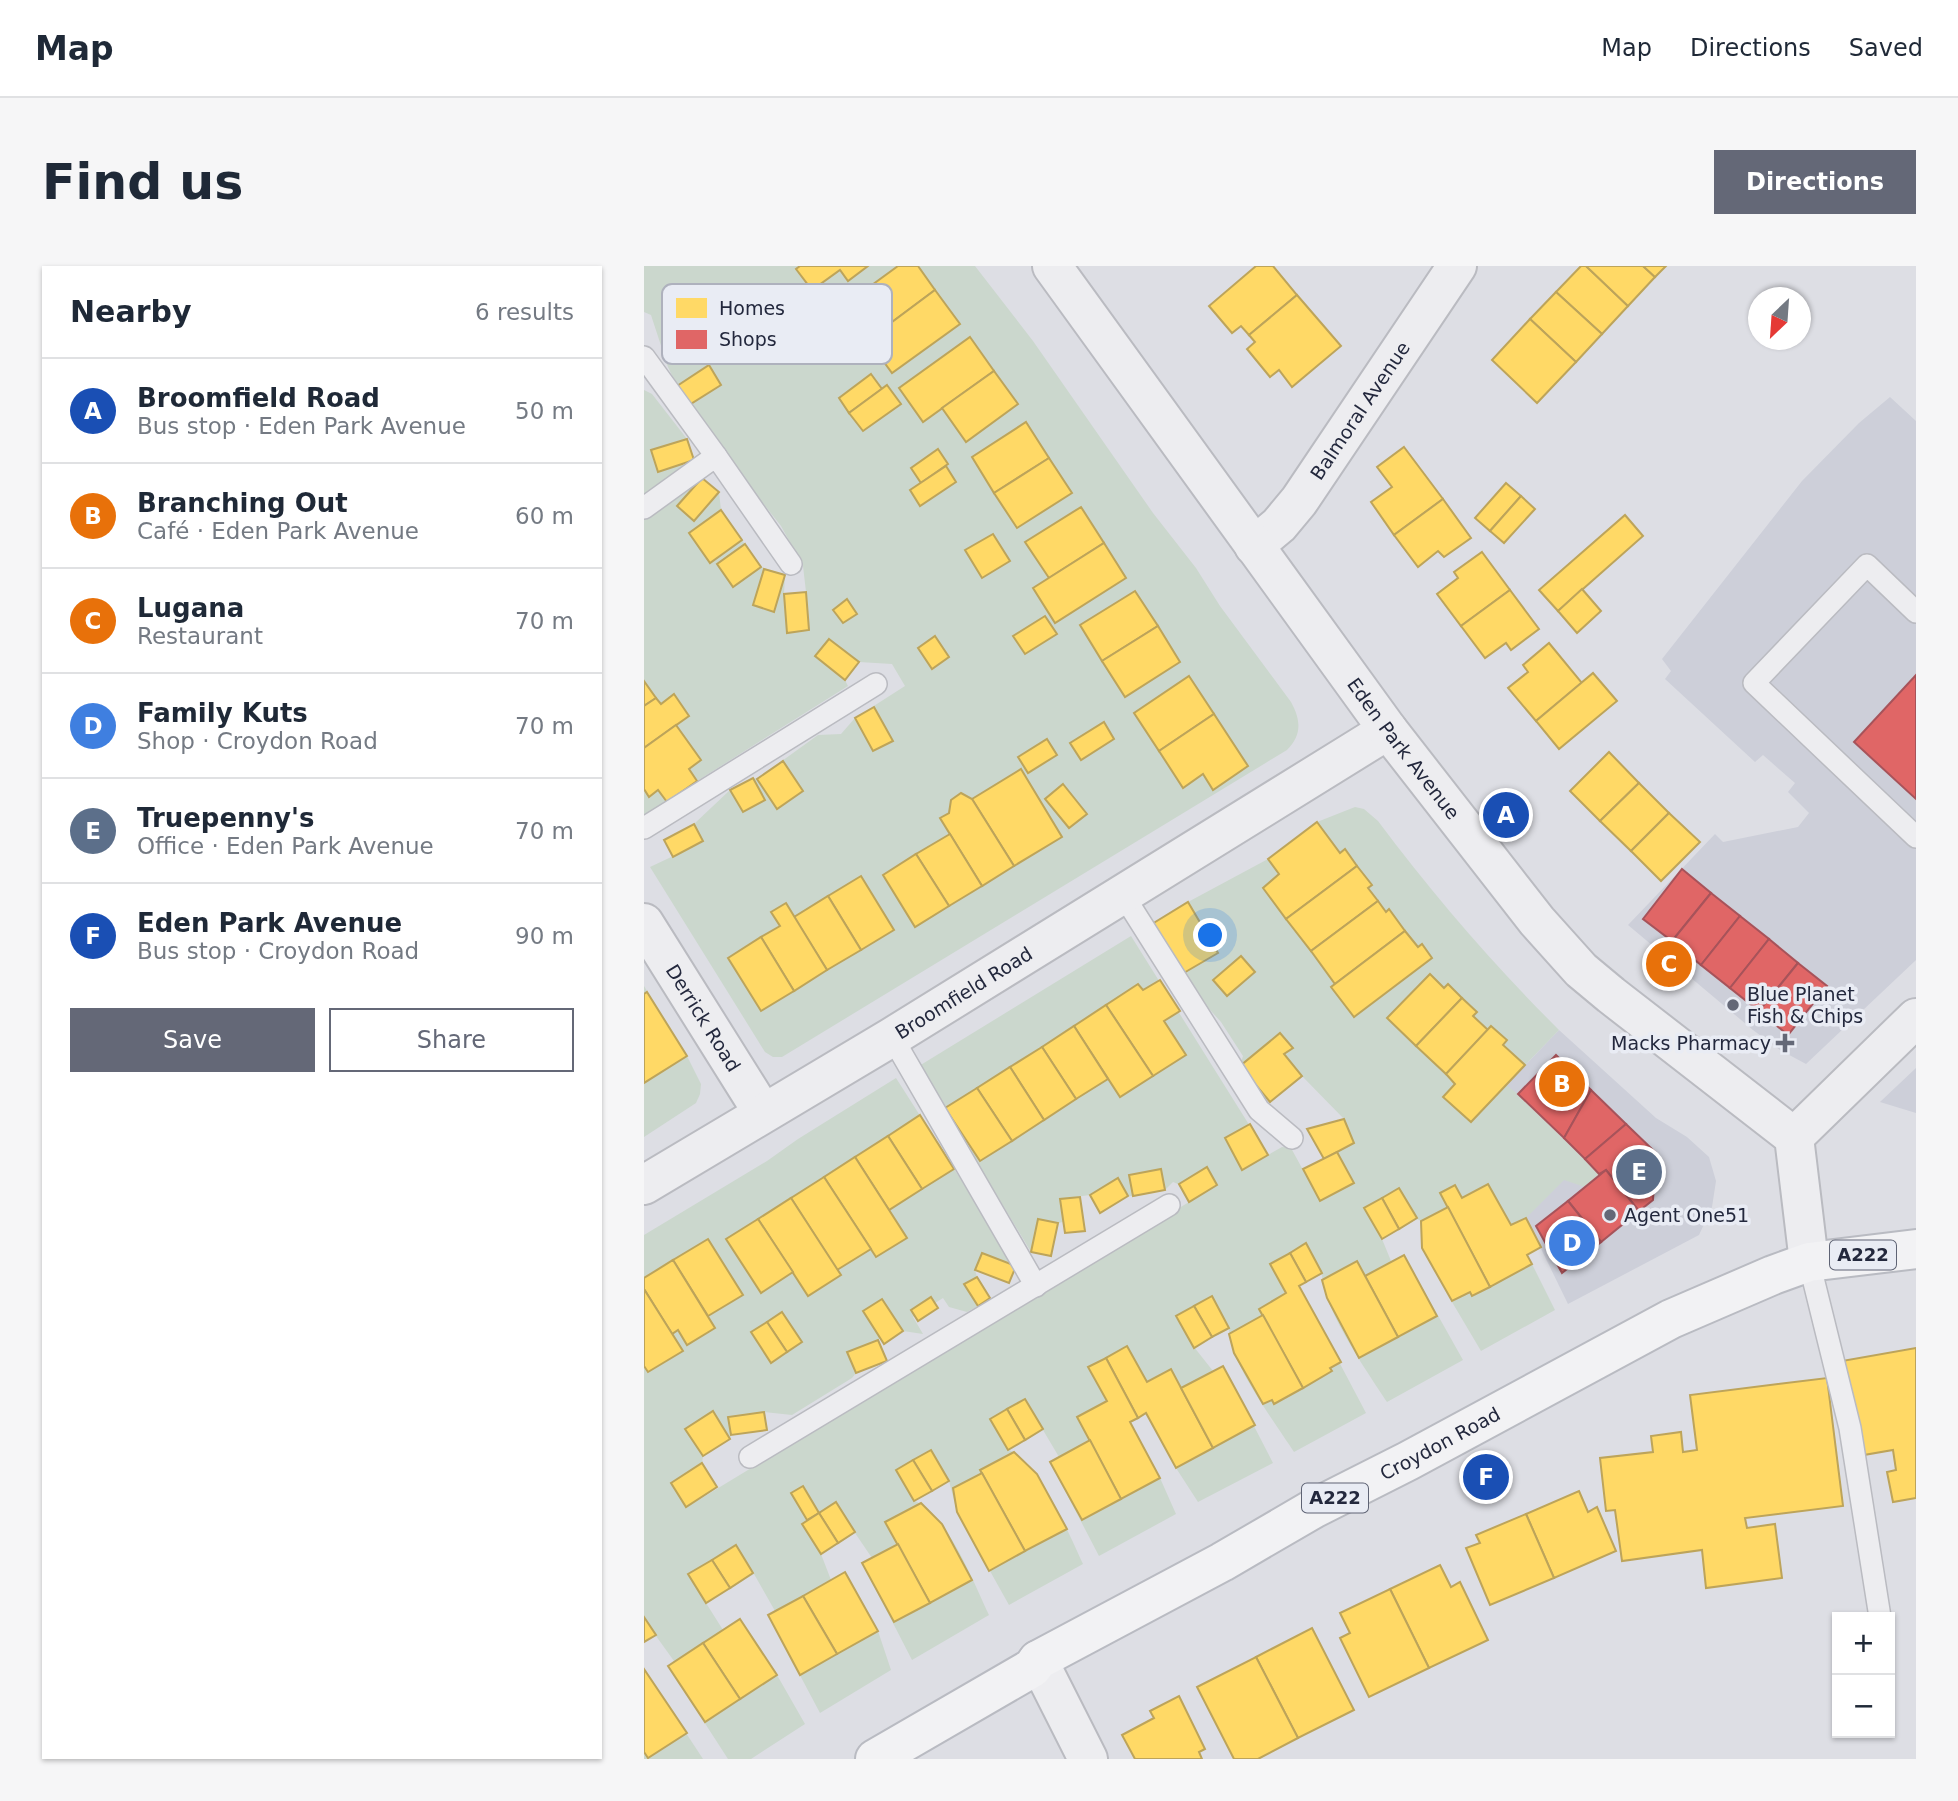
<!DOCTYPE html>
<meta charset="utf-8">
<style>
:root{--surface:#fff;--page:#f6f6f7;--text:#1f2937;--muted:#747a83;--line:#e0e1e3;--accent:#646877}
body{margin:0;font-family:"DejaVu Sans",sans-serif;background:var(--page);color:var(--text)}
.controls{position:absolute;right:21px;bottom:21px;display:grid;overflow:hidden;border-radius:0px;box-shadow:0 2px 5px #0004}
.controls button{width:63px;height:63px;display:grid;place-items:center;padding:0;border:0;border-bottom:2px solid var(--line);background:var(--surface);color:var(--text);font:35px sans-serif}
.compass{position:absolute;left:1104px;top:21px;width:63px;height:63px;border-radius:50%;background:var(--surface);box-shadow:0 2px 5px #0004;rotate:205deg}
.you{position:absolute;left:567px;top:670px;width:24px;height:24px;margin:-18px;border:5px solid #fff;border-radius:50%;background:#1a73e8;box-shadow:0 0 0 10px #1a73e833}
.badge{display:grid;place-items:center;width:46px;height:46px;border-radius:50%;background:var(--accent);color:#fff;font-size:23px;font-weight:700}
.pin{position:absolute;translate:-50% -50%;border:4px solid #fff;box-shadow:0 2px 7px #0006}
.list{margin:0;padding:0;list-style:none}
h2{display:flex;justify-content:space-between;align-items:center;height:91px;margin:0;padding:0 28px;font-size:30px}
h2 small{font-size:23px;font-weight:400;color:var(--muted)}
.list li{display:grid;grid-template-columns:46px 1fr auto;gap:21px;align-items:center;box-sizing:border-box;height:105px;padding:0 28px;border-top:2px solid var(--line)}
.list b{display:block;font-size:26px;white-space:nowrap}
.list p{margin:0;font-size:23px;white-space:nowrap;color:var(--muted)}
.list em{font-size:23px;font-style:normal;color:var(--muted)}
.actions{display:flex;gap:14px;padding:21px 28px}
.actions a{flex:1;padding:16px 0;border:2px solid var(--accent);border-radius:0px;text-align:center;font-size:24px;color:var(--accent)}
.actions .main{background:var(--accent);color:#fff}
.map{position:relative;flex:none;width:1272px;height:1493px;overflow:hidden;border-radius:0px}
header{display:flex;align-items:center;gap:42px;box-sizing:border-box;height:98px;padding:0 35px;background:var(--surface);border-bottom:2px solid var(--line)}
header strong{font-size:33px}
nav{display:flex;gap:38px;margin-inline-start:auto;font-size:24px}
.intro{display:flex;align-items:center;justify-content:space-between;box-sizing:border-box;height:168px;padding:0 42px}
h1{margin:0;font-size:49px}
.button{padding:18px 32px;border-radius:0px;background:var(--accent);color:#fff;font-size:24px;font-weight:700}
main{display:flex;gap:42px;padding:0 42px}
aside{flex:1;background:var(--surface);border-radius:0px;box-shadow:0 2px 5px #0004}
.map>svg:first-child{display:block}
.built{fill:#cdcfd9}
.green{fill:#cbd7cd}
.homes{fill:#ffd966;stroke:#bda45a;stroke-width:2}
.shops{fill:#e06666;stroke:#a7535a;stroke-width:2}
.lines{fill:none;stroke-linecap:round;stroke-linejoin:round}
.service-casing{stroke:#babbc1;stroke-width:24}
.minor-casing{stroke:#babbc1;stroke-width:42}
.tertiary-casing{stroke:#babbc1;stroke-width:42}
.primary-casing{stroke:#b9bbc2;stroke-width:42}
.service{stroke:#ededf0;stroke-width:21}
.minor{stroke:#ededf0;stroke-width:38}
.tertiary{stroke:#ededf0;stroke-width:38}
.primary{stroke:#f2f2f4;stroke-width:38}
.poi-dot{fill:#646877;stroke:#e9ecf4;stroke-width:2.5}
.labels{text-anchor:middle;stroke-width:7;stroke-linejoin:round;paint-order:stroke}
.shield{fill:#e9ecf4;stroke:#5e6374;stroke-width:2}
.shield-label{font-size:18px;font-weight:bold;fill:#23283d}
.street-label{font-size:19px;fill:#23283d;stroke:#e9ecf4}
.poi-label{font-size:19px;fill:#23283d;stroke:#e9ecf4;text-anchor:start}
.key{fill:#e9ecf4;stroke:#aeb1bd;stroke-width:2}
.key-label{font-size:19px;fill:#23283d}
</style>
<header>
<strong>Map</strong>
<nav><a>Map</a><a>Directions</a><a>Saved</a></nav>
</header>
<div class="intro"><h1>Find us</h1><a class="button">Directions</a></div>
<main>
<aside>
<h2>Nearby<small>6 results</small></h2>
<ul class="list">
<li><span class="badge" style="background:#1a4fb4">A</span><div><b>Broomfield Road</b><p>Bus stop · Eden Park Avenue</p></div><em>50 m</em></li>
<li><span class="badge" style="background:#e8710a">B</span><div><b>Branching Out</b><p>Café · Eden Park Avenue</p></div><em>60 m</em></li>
<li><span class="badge" style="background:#e8710a">C</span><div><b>Lugana</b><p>Restaurant</p></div><em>70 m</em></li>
<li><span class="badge" style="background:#3f7fe0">D</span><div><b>Family Kuts</b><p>Shop · Croydon Road</p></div><em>70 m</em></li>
<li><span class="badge" style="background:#5c6f8a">E</span><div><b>Truepenny's</b><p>Office · Eden Park Avenue</p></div><em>70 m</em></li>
<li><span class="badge" style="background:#1a4fb4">F</span><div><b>Eden Park Avenue</b><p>Bus stop · Croydon Road</p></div><em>90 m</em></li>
</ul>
<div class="actions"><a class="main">Save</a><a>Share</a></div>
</aside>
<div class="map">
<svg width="1272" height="1493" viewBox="0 0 1272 1493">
<rect width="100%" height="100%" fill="#dddee4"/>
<g class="built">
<polygon points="1246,131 1272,155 1272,694 1162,798 1136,784 1109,764 984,659 1071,568 1079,576 1154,561 1165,547 1144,526 1151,517 1119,489 1111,496 1021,413 1027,405 1018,393 1158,215 1215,157"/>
<polygon points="915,764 1012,852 1043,871 1065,891 1072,915 1068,941 1055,969 924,1038 882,952 827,856"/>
<polygon points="1272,802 1272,847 1236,836"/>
</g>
<g class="green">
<path d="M0,0h331l58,75 120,172 43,55 24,38 71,96c10,18 11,33 -4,48l-505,307h-9l-8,-5 -115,-185 53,-25 -9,-18 36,-34 23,-12 4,1 61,-44 23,-1 14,-16 50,-32 -13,-22 -33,-2 -30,-23 -14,17 30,24 3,6 -151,95 -53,36v-299l58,-40 17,14 2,18 40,57 24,8 -1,19 22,-2 -3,-26 -22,-40 -30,-38 -74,-102 -9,-19 -17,-52 -7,-3z"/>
<polygon points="0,124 8,128 43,173 7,184 14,205 39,198 39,203 0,229"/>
<path d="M711,541l9,2 14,12c57,76 114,142 181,209l-53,55 12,9 81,80 -14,13 -21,-7 -38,38 -15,7 -23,-41 -26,14 -8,-13 -14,8 8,14 -27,14 -4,-2 -35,20 9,22 13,-6 59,105 -76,42c-20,-31 -64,-93 -65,-128l-23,12 67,127 -72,39c-19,-30 -64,-88 -65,-123l-35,18 19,24 10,-5 50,97 -75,39 -22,-34 -30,-54 -16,8 30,56 16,36 -77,42 -49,-94 9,-5 -16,-27 -34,20c30,12 60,84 74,114l-74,41 -52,-93 -8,-31 -34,20c32,13 59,82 74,114l-77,45 -50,-97 10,-5 -17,-25 -34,21 10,26 14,-8 33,59 13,39 -71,43 -52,-98 7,-4 -21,-37 -48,29 17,27 17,-11 37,56 28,49 -54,35h-23l-60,-93 6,-5 -18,-25 -12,6v-407l123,-74 31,-22 98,-61 120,188 -34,-13 -7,17 2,7 -13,7 14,22 -11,6 -18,-5 -6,-9 -30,19 10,17 -20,-3 -5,-6 -20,15 -30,12 8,21 -4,5 -60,37 -28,-3 3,18 -36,5 -1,4 -27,17 -1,7 -31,19 16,25 502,-305 -11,-18 -5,-2 -8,8 -4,-21 -32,6 4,21h-5l-10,-18 -28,17 -30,4 3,23 -5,1 -7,33 -20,-4 -112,-186 212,-130 137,219 14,-8 9,1 29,53 33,-18 -16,-31 17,-10 -10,-23 -42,-43 -32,26 -30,-36 3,-10 -22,-34 -29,-32 -10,-16 36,-21 -30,-51 80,-43 49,-37z"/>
<polygon points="0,720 43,790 57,818 56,828 52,837 0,871"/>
<polygon points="888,998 911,1044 837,1085 808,1036 826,1026 829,1030"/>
<polygon points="0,1403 59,1493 0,1493"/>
</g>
<g class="homes">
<polygon points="156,0 224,0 204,15 196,4 168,24 152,3"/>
<polygon points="254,0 274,0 291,24 224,74 204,46 217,27"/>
<polygon points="612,0 629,0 653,29 605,69 597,60 588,67 565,40"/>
<polygon points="937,0 942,0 984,40 958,68 912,26"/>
<polygon points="942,0 999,0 1011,11 984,40"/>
<polygon points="999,0 1022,0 1011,11"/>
<polygon points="291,24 316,58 248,107 224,74"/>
<polygon points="912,26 958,68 932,96 886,53"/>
<polygon points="653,29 697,80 648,121 635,104 626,111 603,83 611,76 605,69"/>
<polygon points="886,53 932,96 893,137 848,94"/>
<polygon points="326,71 350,105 279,156 255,122"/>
<polygon points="65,99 77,119 45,139 33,120"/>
<polygon points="350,105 374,138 322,176 298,142"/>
<polygon points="227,108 238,123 205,147 195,132"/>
<polygon points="243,119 257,138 219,165 205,147"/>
<polygon points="382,156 405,192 350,227 328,191"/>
<polygon points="43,173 50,194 14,206 7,184"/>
<polygon points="760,181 799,233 750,269 727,236 748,221 733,201"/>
<polygon points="294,183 304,198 277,217 267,202"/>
<polygon points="405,192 428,227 373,262 350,227"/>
<polygon points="302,200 312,216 276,240 266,224"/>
<polygon points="58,212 75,226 50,255 33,240"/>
<polygon points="862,217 877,230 846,265 831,252"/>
<polygon points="877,230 891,243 860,277 846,265"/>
<polygon points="799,233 827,272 800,291 794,285 774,301 750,269"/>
<polygon points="437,241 460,277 405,312 381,276"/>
<polygon points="77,244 98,274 66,297 45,267"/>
<polygon points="981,249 999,270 914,345 895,324"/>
<polygon points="349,268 366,295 338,312 321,284"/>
<polygon points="460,277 482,312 411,357 389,322"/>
<polygon points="101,278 117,301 89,321 73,298"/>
<polygon points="838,286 866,324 817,360 793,328 814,312 810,306"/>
<polygon points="120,303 141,309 130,346 109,339"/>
<polygon points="938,323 957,345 933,367 914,345"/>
<polygon points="866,324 895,363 867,384 862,377 841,392 817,360"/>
<polygon points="491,325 514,360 458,395 436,359"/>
<polygon points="162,326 165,364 143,367 140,328"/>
<polygon points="203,333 213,348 199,357 189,344"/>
<polygon points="401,350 413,368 381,388 369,370"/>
<polygon points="514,360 536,396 481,431 458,395"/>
<polygon points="291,370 305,391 288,403 274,382"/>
<polygon points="185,373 215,396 201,414 171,390"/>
<polygon points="905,377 938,417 892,455 864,422 884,406 879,399"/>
<polygon points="949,407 973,435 915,483 892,455"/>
<polygon points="545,410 570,448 515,485 490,447"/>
<polygon points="0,415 12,432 0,440"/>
<polygon points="30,428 45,450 0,482 0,440 12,432 17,438"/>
<polygon points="230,441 249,475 229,485 211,452"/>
<polygon points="570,448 604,500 569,524 559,508 539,522 515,485"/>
<polygon points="460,456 470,473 437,494 426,477"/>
<polygon points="32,459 57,494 45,503 53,515 23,536 14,524 5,531 0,523 0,482"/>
<polygon points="403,473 413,489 384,507 374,491"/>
<polygon points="965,486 995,517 956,555 926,525"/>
<polygon points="139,495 159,525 133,543 113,513"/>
<polygon points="377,503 418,571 370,600 328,533"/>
<polygon points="109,512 121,534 99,546 86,524"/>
<polygon points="995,517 1025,547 987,585 956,555"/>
<polygon points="419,518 443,548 425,562 401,533"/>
<polygon points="317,527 328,533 370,600 338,620 296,552 305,547 307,534"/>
<polygon points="1025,547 1056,576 1017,615 987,585"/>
<polygon points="673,556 696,587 701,583 713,600 642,653 619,622 635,608 624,593"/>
<polygon points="50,558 59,575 29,591 20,574"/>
<polygon points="306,568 338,620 305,640 272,588"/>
<polygon points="272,588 305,640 271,661 239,609"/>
<polygon points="713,600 728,619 724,622 734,635 667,685 642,653"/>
<polygon points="217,610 250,664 217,684 184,630"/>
<polygon points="184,630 217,684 183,704 150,651"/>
<polygon points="734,635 742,646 745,643 761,665 691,718 667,685"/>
<polygon points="544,636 574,687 538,708 508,658"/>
<polygon points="142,637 183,704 150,725 117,671 136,660 127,646"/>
<polygon points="761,665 774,681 778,678 788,692 710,751 687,721"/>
<polygon points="117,671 150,725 117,745 84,692"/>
<polygon points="597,690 611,706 583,730 569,714"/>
<polygon points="786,708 800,722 804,718 818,732 772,780 743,752"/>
<polygon points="516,714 536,745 520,755 542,789 509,810 462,739 494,718 499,724"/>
<polygon points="3,726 43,790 0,817 0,728"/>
<polygon points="818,732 833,746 829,750 844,764 802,808 772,780"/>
<polygon points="462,739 509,810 476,831 430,760"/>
<polygon points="430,760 464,813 432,833 398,781"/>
<polygon points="847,760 863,774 859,779 881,799 827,856 799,831 811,818 802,808"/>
<polygon points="636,767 649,782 640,788 658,810 626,836 596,800"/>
<polygon points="398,781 432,833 400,854 366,801"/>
<polygon points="366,801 400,854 368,875 333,822"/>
<polygon points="333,822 368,875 336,895 301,842"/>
<polygon points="276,849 310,903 278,923 244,870"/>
<polygon points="700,853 710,877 680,893 663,863"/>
<polygon points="606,858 624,889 598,904 581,872"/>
<polygon points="244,870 278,923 245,944 211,891"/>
<polygon points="693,886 710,917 676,935 659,903"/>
<polygon points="211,891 263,972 232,991 180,911"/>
<polygon points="563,901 573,919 545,936 535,918"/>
<polygon points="517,903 521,924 489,930 485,909"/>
<polygon points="180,911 227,983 193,1004 147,932"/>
<polygon points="474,912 484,930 456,947 446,929"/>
<polygon points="844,918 867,959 882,952 897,981 883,989 888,998 846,1021 796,927 811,919 818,932"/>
<polygon points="755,922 773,952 755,963 738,932"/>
<polygon points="436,931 441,965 421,967 416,933"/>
<polygon points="147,932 197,1009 164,1030 114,953"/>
<polygon points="738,932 755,963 738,973 720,942"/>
<polygon points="804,941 846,1021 828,1030 826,1026 808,1035 778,982 777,955"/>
<polygon points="114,953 149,1006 117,1027 82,973"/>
<polygon points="394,953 414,957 407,990 387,986"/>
<polygon points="64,973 99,1029 64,1050 29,994"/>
<polygon points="662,977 678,1007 662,1016 646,987"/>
<polygon points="338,987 372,1000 365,1017 331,1004"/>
<polygon points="646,987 662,1016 655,1020 697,1096 686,1102 688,1105 659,1122 615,1043 642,1027 626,998"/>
<polygon points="760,989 793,1050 754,1071 721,1010"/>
<polygon points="29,994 71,1062 43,1079 34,1064 28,1068 0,1023 0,1012"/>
<polygon points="713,995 754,1071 715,1092 683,1032 678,1014"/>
<polygon points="333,1011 346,1032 334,1040 320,1018"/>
<polygon points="0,1023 39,1085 4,1106 0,1100"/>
<polygon points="568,1030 585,1062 568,1071 550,1040"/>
<polygon points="287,1031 294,1042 274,1055 267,1044"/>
<polygon points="238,1033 259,1065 240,1078 219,1045"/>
<polygon points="550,1040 568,1071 550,1082 532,1050"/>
<polygon points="138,1046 158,1076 143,1086 123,1056"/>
<polygon points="619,1049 659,1122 630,1138 628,1134 619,1138 590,1087 585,1068"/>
<polygon points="123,1056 143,1086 127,1097 107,1066"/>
<polygon points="234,1074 243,1095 212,1107 203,1086"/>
<polygon points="483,1080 503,1116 527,1103 569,1182 532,1202 502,1147 494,1152 462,1092"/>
<polygon points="1272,1082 1272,1232 1249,1236 1243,1206 1252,1204 1249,1184 1214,1190 1198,1095"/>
<polygon points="462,1092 494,1152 486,1156 516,1212 477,1233 433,1151 463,1135 444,1101"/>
<polygon points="579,1100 611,1159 569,1182 537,1122"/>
<polygon points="1183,1112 1199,1240 1101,1252 1103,1262 1131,1258 1138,1312 1062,1322 1058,1284 978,1295 971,1244 962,1245 956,1192 1009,1186 1007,1170 1037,1166 1039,1186 1053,1184 1046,1129"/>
<polygon points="381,1133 399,1163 381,1174 363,1143"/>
<polygon points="363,1143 381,1174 364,1184 346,1153"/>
<polygon points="69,1145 86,1173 59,1190 41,1163"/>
<polygon points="120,1146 123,1164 87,1169 84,1151"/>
<polygon points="446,1174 477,1233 438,1254 406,1196"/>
<polygon points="287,1184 305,1215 288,1225 269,1194"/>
<polygon points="370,1186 393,1208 423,1263 381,1285 336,1204"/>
<polygon points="269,1194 288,1225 270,1235 252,1204"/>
<polygon points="58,1197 73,1221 42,1241 27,1217"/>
<polygon points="338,1207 381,1285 345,1305 313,1246 309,1222"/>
<polygon points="159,1220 175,1247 163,1254 147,1227"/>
<polygon points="935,1225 944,1246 953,1241 972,1285 910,1312 882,1248"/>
<polygon points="192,1236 211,1266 194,1277 175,1247"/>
<polygon points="277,1237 298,1258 328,1314 286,1337 241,1256"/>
<polygon points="175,1247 194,1277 177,1288 158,1258"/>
<polygon points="882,1248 910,1312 846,1339 822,1282 836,1277 832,1269"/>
<polygon points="254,1278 286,1337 250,1356 218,1297"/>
<polygon points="92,1279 109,1307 86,1322 68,1294"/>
<polygon points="68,1294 86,1322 62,1337 44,1308"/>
<polygon points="796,1299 807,1321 816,1316 844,1374 785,1402 746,1323"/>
<polygon points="201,1306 234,1365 193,1388 159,1330"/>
<polygon points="746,1323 785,1402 725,1431 696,1372 706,1367 696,1347"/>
<polygon points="159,1330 193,1388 156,1409 124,1349"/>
<polygon points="0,1351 12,1369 0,1376"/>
<polygon points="96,1353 133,1409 96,1433 59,1377"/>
<polygon points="668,1362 710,1444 654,1472 612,1391"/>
<polygon points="59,1377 96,1433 61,1456 24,1400"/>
<polygon points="612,1391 654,1472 614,1493 590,1493 553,1421"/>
<polygon points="0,1403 43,1467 4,1492 0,1486"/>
<polygon points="535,1430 561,1483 555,1486 558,1493 491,1493 478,1469 510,1452 506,1445"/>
</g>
<g class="shops">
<polygon points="1272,409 1272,533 1210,476"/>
<polygon points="1038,603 1067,627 1028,675 999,653"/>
<polygon points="1067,627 1096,650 1057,699 1028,675"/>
<polygon points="1096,650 1125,673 1086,722 1057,699"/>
<polygon points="1125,673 1154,697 1115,745 1086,722"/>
<polygon points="1154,697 1183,720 1144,769 1115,745"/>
<polygon points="912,789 947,824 920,872 874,828"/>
<polygon points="947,824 982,858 941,893 920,872"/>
<polygon points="982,858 1012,887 1009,934 995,945 962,904 955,908 941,893"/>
<polygon points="962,904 995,945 957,976 924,935"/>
<polygon points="924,935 957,976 918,1007 892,960"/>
</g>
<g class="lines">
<defs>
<g id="service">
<polyline points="0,91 72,190"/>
<polyline points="0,242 72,190 147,298"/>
<polyline points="1272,346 1223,299 1110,417 1272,571"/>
<polyline points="0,562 232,418"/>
<polyline points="478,627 615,844 648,872"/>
<polyline points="248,771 392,1020"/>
<polyline points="1165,996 1206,1162 1236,1351"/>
<polyline points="106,1191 525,939"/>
</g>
<g id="minor">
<path id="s1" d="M610,280l25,-21 20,-24 158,-235"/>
<path id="s2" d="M0,657l119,190"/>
<polyline points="1150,871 1272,752"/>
<path id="s3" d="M0,919l248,-148 496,-307"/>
<polyline points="394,1394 444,1493"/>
</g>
<g id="tertiary">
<path id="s4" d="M408,0l336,464 149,191 44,49 30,25 183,142 15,125"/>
</g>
<g id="primary">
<path id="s5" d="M231,1493l157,-91 6,-8 184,-98 91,-53 95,-48 263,-142 102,-44 36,-13 107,-13"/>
</g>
</defs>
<use href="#service" class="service-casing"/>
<use href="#minor" class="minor-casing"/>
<use href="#tertiary" class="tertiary-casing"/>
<use href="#primary" class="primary-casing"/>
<use href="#service" class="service"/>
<use href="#minor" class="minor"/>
<use href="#tertiary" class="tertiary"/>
<use href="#primary" class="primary"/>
</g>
<g class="poi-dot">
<circle cx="1089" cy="739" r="7"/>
<path d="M1137.5 766.5h7v7h7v7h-7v7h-7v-7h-7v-7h7z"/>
<circle cx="966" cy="949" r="7"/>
</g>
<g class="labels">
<g class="shield">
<rect x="1186" y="974.5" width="66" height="29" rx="5"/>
<rect x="658" y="1217.5" width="66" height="29" rx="5"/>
</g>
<g class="shield-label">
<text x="1219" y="995">A222</text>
<text x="691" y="1238">A222</text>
</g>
<g class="street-label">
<text dy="7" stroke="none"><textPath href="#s1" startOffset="173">Balmoral Avenue</textPath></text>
<text dy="7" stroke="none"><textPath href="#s4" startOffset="597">Eden Park Avenue</textPath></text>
<text dy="7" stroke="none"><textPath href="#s3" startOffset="373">Broomfield Road</textPath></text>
<text dy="7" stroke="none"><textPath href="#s2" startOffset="112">Derrick Road</textPath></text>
<text dy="7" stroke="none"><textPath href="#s5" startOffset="648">Croydon Road</textPath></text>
</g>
<g class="poi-label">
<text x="1103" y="735">Blue Planet<tspan x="1103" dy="22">Fish &amp; Chips</tspan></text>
<text x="1127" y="784" text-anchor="end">Macks Pharmacy</text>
<text x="980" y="956">Agent One51</text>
</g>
</g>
<rect x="18" y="18" width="230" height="80" rx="10" class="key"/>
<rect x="32" y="32" width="31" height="20" fill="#ffd966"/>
<rect x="32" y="64" width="31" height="19" fill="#e06666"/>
<g class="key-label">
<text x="75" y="49">Homes</text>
<text x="75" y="80">Shops</text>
</g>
</svg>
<div class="controls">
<button>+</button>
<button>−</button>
</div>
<svg class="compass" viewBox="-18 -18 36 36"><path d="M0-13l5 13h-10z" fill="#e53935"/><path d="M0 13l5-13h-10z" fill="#747a83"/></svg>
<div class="you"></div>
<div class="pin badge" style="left:862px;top:549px;background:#1a4fb4">A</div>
<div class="pin badge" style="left:918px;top:818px;background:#e8710a">B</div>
<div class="pin badge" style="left:1025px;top:698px;background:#e8710a">C</div>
<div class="pin badge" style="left:928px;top:977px;background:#3f7fe0">D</div>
<div class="pin badge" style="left:995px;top:906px;background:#5c6f8a">E</div>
<div class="pin badge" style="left:842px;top:1211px;background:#1a4fb4">F</div>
</div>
</main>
